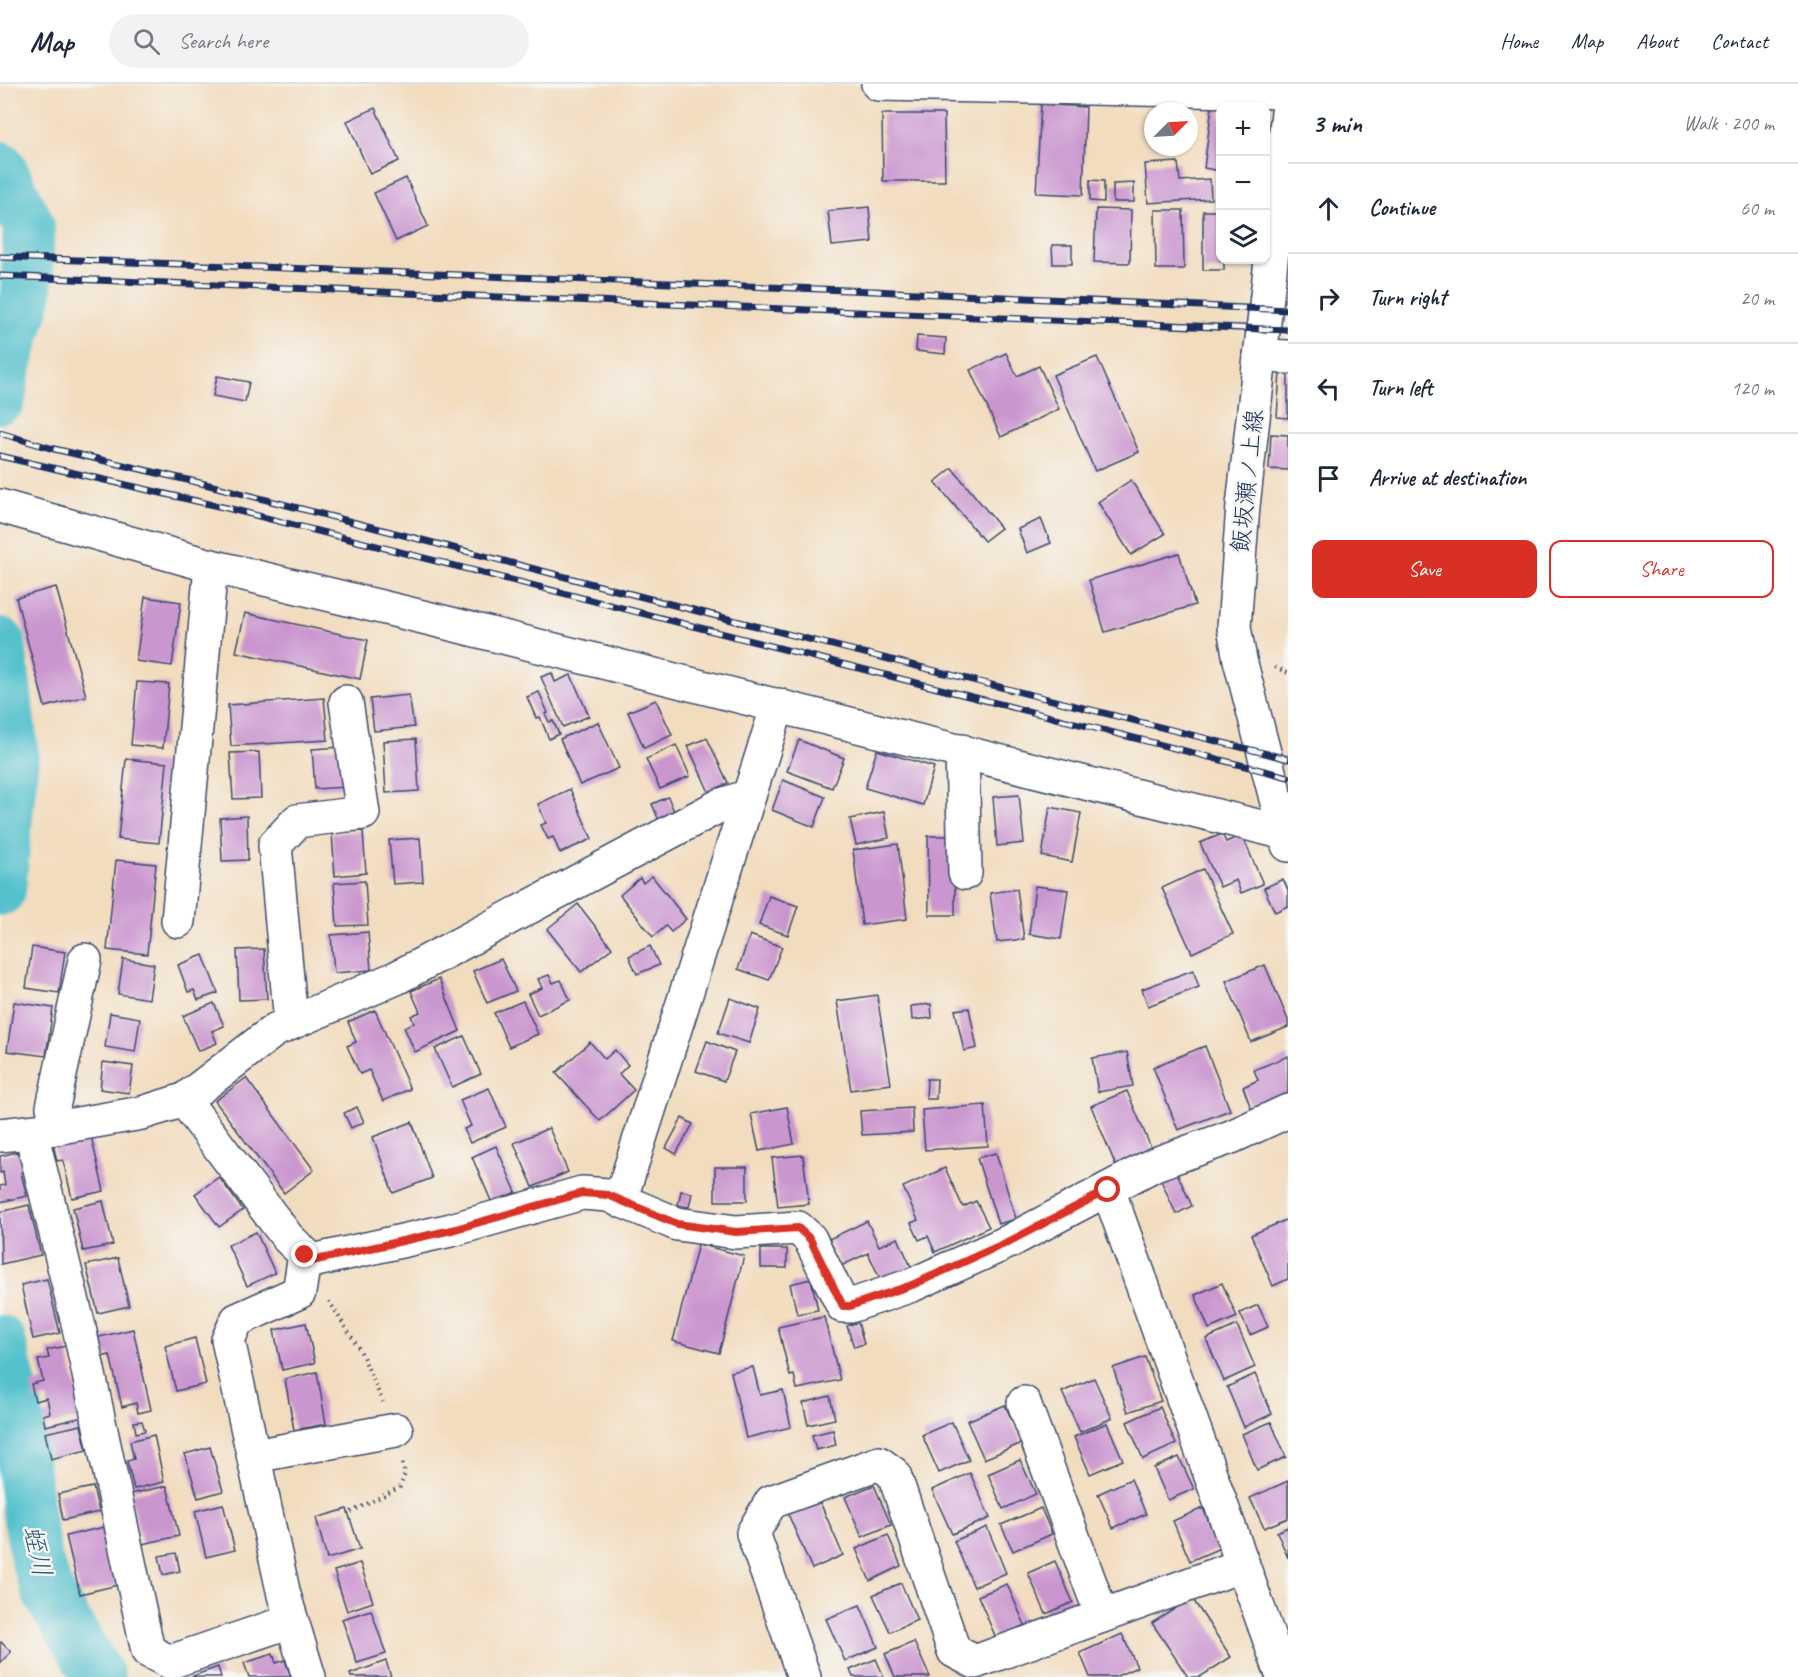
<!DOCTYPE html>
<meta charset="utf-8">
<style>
:root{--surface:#fff;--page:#f2f2f3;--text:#1f2937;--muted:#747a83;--line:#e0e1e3;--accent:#d93025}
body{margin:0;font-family:Caveat,"Klee One",sans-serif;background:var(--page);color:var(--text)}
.controls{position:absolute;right:18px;top:18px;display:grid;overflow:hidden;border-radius:12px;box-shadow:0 2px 4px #0004}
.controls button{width:54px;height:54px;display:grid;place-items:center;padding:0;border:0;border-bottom:2px solid var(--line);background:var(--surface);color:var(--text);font:30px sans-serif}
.compass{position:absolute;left:1144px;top:18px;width:54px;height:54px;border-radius:50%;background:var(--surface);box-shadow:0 2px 4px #0004;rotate:66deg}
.stop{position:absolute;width:18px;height:18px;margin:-14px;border:4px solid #d93025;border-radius:50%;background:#fff}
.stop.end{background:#d93025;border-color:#fff;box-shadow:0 2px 6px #0008}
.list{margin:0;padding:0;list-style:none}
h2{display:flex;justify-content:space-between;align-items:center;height:78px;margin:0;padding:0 24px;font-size:26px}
h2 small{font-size:20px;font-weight:400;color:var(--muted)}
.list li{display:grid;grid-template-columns:39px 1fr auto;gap:18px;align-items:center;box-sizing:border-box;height:90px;padding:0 24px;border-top:2px solid var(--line)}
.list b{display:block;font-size:22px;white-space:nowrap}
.list em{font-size:20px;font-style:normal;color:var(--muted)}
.actions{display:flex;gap:12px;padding:18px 24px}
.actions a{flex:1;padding:14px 0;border:2px solid var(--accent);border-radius:12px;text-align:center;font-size:21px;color:var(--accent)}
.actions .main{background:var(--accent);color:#fff}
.icon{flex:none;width:33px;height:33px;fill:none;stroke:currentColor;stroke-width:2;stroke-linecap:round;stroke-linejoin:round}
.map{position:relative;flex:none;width:1288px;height:1593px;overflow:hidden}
header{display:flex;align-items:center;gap:36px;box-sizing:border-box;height:84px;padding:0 30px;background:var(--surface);border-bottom:2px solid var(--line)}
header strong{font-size:28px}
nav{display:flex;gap:33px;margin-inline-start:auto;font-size:21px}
.search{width:420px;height:54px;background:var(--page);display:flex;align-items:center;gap:15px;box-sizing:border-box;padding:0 21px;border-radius:33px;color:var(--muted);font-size:22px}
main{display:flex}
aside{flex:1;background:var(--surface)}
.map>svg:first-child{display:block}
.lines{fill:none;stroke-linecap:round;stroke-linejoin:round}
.river{stroke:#54c1cd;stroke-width:52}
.building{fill:#ca96cf}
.minor-casing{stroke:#3b496c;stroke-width:36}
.major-casing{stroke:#3b496c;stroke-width:36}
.path{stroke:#3b496c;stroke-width:4;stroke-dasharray:1.5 4.5;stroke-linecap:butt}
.minor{stroke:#fff;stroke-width:33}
.major{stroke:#fff;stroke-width:33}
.rail-casing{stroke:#1b2f5e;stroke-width:7}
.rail{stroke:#f6f6f2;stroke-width:4.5;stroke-dasharray:14;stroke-linecap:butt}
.route{stroke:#d93025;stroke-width:8}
.labels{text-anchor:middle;stroke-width:5;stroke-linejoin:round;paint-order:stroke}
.street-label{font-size:24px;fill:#1b2f5e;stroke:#f6f6f2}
.water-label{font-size:26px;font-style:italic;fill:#2c5b7f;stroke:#f6f6f2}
</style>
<header>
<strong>Map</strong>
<div class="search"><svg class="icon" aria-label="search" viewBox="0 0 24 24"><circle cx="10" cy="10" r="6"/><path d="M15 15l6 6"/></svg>Search here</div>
<nav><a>Home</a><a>Map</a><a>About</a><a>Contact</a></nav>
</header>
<main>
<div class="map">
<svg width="1288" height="1593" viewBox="0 0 1288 1593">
<rect width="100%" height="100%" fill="#f6f6f2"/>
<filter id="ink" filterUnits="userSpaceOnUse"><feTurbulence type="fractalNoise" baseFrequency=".0167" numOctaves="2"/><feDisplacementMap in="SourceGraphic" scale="12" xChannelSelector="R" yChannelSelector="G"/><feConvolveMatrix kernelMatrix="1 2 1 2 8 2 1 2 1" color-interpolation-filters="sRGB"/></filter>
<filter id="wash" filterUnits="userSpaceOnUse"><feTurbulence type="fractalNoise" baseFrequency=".008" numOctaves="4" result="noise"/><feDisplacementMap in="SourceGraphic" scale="24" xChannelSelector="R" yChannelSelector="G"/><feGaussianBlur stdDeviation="1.35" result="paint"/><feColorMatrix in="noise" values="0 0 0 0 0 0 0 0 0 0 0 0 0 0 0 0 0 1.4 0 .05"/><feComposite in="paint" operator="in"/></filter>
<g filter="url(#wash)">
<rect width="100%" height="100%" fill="#f2dcbe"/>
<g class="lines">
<g class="river">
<polyline points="0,83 29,142 26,212 4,288 0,314"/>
<polyline points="0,559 13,672 0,806"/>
<polyline points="0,1257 17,1327 29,1435 36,1474 48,1509 99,1593"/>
</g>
</g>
<g id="blocks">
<g class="building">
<polygon points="1041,20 1086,23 1083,111 1036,109"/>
<polygon points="1212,22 1220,23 1220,87 1204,84"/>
<polygon points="375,24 399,77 370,90 347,37"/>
<polygon points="882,30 944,30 945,97 883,97"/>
<polygon points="1178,78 1180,97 1210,95 1211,115 1148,119 1145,80"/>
<polygon points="406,94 428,142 396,157 374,109"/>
<polygon points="1090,96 1104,97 1104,118 1090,117"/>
<polygon points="1134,99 1134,118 1113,118 1113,100"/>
<polygon points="869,123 872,158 832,162 828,127"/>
<polygon points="1096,125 1131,126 1130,179 1094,178"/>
<polygon points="1155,126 1183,126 1184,185 1156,185"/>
<polygon points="1203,127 1220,127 1220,176 1224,176 1224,186 1203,186"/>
<polygon points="1052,161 1072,161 1072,180 1053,180"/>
<polygon points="917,252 946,254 945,270 916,267"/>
<polygon points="1006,269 1017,292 1039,282 1059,325 1001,353 970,286"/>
<polygon points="1097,273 1139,368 1095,387 1053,291"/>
<polygon points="1280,288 1288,289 1288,334 1277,333"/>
<polygon points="217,292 249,298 245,318 213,312"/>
<polygon points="1271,350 1288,351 1288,386 1269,385"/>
<polygon points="952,384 1001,444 984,457 935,398"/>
<polygon points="1131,396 1165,450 1131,471 1098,418"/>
<polygon points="1041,435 1051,459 1027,469 1018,445"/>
<polygon points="1179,469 1195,521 1105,548 1089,496"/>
<polygon points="56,503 86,612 45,623 16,514"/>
<polygon points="145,513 181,518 172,582 136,577"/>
<polygon points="245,529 368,556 360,595 236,568"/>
<polygon points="552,589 555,598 571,591 589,632 563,643 541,593"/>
<polygon points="137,598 169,600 163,664 131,661"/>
<polygon points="539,608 548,629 545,630 549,638 553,637 559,650 549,655 540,633 536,634 527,613"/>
<polygon points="409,611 414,643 374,647 370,615"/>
<polygon points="324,614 328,656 231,662 228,621"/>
<polygon points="656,616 672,651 644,664 628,628"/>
<polygon points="598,638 619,684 580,701 560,655"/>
<polygon points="707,654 728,699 709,708 688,662"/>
<polygon points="416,655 419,707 386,709 383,657"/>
<polygon points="799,656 844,674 832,704 787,687"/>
<polygon points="676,661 690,692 660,705 646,675"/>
<polygon points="343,663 346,703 315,705 312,665"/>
<polygon points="877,666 934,683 923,721 865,704"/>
<polygon points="259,668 261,714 233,715 230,669"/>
<polygon points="126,675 167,679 159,759 118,755"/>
<polygon points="783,696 825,713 814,743 772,726"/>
<polygon points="570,705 592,755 560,769 553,753 548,755 541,741 546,739 538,720"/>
<polygon points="1019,711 1024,759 997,762 993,713"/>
<polygon points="668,713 676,732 660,739 652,720"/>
<polygon points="1050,723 1081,729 1072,778 1042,772"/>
<polygon points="884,728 889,754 856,761 850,735"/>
<polygon points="247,732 248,776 222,777 220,734"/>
<polygon points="363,747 366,789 335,792 332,749"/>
<polygon points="1222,750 1226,758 1242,751 1263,800 1241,809 1236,796 1220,803 1200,759"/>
<polygon points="928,752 955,752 955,831 929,831"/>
<polygon points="420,754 423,798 393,800 389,756"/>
<polygon points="898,760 907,835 862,841 853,766"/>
<polygon points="116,776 156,780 147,870 107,866"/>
<polygon points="1203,785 1233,850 1192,869 1162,804"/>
<polygon points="652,792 686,835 671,848 666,842 653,853 620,811 640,794 643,799"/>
<polygon points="1283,795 1288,806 1288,822 1275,828 1264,804"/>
<polygon points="365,797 368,841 337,842 334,799"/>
<polygon points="1035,802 1068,806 1061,855 1029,850"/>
<polygon points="1017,805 1024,855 997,858 990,809"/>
<polygon points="769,812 798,822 788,851 759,841"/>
<polygon points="578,820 612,864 581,888 547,845"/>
<polygon points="368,848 371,886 334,889 331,851"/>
<polygon points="750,851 782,863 769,896 738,885"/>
<polygon points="650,862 659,881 637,890 629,872"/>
<polygon points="32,863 65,868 59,909 26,904"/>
<polygon points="264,865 267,915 239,916 237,866"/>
<polygon points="203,871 218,909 198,916 194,906 188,908 178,881"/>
<polygon points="123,875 154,880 149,915 118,910"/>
<polygon points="501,875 516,907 487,919 473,887"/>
<polygon points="1265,881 1288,936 1288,943 1251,958 1226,897"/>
<polygon points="1193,886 1199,903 1148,922 1142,905"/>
<polygon points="549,891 553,899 561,896 570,916 538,931 528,910 542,904 538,895"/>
<polygon points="439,895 460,947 415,968 404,943 414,939 411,932 420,928 411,907"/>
<polygon points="877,911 891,1000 851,1006 837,917"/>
<polygon points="730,914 760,925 749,959 718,949"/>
<polygon points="523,917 538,950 509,963 494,929"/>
<polygon points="14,918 53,924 46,972 7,967"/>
<polygon points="214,919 224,942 212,947 217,959 198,967 183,932"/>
<polygon points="931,920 932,934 912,936 911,922"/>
<polygon points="969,924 977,964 964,967 955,926"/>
<polygon points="375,926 410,1005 383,1017 369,986 360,990 347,962 356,958 348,938"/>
<polygon points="110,929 140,934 135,968 105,963"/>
<polygon points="464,952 481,990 452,1003 435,965"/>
<polygon points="707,957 735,968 724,997 696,987"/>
<polygon points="590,958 605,975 615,966 628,981 619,990 634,1006 600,1037 556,989"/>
<polygon points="1205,962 1230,1026 1178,1046 1153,983"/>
<polygon points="1127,968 1133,1002 1098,1008 1092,974"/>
<polygon points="1288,972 1288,1013 1252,1027 1243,1003 1258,996 1254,986"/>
<polygon points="103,978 133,982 129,1009 100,1005"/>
<polygon points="246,994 314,1086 284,1109 215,1017"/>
<polygon points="927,995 937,995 936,1015 926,1015"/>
<polygon points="489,1004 506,1043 470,1059 464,1045 471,1042 460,1016"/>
<polygon points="1127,1007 1152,1066 1116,1082 1091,1022"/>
<polygon points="985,1021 988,1062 925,1066 922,1026"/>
<polygon points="357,1023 364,1038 351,1044 344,1029"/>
<polygon points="787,1023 794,1060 759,1067 751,1030"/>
<polygon points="912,1024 913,1048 862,1051 860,1027"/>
<polygon points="682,1034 693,1040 676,1070 666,1064"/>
<polygon points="412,1038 432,1094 393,1109 373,1053"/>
<polygon points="549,1044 568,1088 533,1103 514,1059"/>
<polygon points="91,1052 104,1107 72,1114 63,1076 57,1077 53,1060"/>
<polygon points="496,1062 516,1108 492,1119 472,1073"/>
<polygon points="17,1068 18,1071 24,1069 29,1087 21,1089 27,1112 0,1118 0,1102 5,1101 3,1088 0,1089 0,1072"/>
<polygon points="996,1069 1016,1135 998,1140 977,1074"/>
<polygon points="803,1071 809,1120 778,1123 772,1074"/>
<rect x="715" y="1083" width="32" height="34"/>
<polygon points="945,1084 963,1123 976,1117 989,1143 935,1168 928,1152 919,1156 911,1139 918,1136 903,1103"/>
<polygon points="1176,1087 1192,1122 1176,1130 1160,1094"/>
<polygon points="219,1093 243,1126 219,1143 195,1110"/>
<polygon points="681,1107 692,1109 689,1123 678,1121"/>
<polygon points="103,1117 113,1161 83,1167 73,1124"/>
<polygon points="29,1121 41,1171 1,1180 0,1128"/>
<polygon points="1288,1135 1288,1195 1273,1202 1251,1151"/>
<polygon points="867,1137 879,1162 898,1154 912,1185 882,1199 868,1169 841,1182 829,1155"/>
<polygon points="256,1148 275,1189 247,1202 228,1161"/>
<polygon points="698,1160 744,1172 719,1269 673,1257"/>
<rect x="761" y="1165" width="26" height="19"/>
<polygon points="118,1174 129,1222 98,1229 86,1181"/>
<polygon points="47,1195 60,1249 33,1255 21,1201"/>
<polygon points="811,1195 818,1226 797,1230 790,1200"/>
<polygon points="1222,1199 1237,1233 1209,1245 1195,1211"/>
<polygon points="1258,1221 1268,1243 1250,1251 1240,1229"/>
<polygon points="824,1233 840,1296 797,1305 794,1291 790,1292 778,1243"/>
<polygon points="858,1238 864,1260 854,1263 847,1242"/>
<polygon points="306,1239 315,1279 282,1286 274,1246"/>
<polygon points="1237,1241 1255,1283 1224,1297 1206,1255"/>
<polygon points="133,1245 151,1326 138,1329 136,1319 122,1323 110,1271 95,1274 91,1255"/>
<polygon points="195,1254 206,1300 176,1307 165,1262"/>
<polygon points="66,1262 83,1333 45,1342 43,1331 50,1329 47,1314 35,1317 31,1300 43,1297 38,1276 49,1274 47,1266"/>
<polygon points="1145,1273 1161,1317 1128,1328 1113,1284"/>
<polygon points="753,1283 760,1311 783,1306 791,1343 746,1354 731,1288"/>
<polygon points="317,1288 326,1340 294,1346 285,1295"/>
<polygon points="1255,1290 1272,1330 1244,1343 1227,1303"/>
<polygon points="1094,1294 1112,1334 1080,1348 1062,1308"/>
<polygon points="830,1312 835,1335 808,1341 803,1319"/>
<polygon points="1005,1321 1022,1359 984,1375 967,1337"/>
<polygon points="1160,1323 1176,1360 1143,1375 1127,1338"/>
<polygon points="142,1337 145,1347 136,1349 134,1338"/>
<polygon points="952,1338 969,1376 939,1389 922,1351"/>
<polygon points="1271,1338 1286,1373 1257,1386 1242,1350"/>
<polygon points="1107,1339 1123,1376 1090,1390 1074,1353"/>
<polygon points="81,1341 87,1366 51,1375 45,1349"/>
<polygon points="833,1346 836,1361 816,1366 812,1351"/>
<polygon points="154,1351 164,1398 134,1405 127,1377 134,1375 130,1357"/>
<polygon points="210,1363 223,1407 198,1414 185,1370"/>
<polygon points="1179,1373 1194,1405 1168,1416 1154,1384"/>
<polygon points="1020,1376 1036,1410 1003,1425 988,1390"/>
<polygon points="970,1389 990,1434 952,1450 932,1406"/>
<polygon points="1131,1395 1146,1430 1113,1444 1098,1410"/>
<polygon points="1288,1397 1288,1434 1264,1444 1250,1414"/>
<polygon points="874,1401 891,1441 862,1453 845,1413"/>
<polygon points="167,1402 179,1452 142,1460 130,1410"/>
<polygon points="93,1403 99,1428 63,1436 58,1410"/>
<polygon points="816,1409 843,1471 812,1485 785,1423"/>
<polygon points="223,1420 235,1466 206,1473 195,1427"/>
<polygon points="1041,1424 1052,1450 1013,1467 1001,1441"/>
<polygon points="1203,1424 1220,1464 1190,1477 1173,1437"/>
<polygon points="347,1425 360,1465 327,1475 316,1434"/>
<polygon points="104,1443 118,1501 80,1510 66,1452"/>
<polygon points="987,1443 1006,1489 974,1503 954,1457"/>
<polygon points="1288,1443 1288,1474 1277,1448"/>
<polygon points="888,1451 901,1482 870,1497 856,1465"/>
<polygon points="176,1469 180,1487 163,1491 159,1472"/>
<polygon points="1055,1477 1073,1518 1046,1530 1028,1489"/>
<polygon points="360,1479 373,1518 347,1527 334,1487"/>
<polygon points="901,1499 917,1536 890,1548 873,1511"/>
<polygon points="1007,1500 1025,1541 996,1554 978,1512"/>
<polygon points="1192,1514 1231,1573 1200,1593 1188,1593 1152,1539"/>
<polygon points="860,1521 878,1563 845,1577 826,1535"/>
<polygon points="371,1526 386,1570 357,1579 342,1535"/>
<polygon points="1122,1550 1137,1583 1115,1593 1090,1593 1080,1569"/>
<polygon points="1,1558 11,1568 0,1579 0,1559"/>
<polygon points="914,1558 930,1593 895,1593 885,1570"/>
<polygon points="273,1570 276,1579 285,1576 291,1593 249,1593 244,1579"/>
<polygon points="876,1575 884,1593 853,1593 850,1586"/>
<polygon points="386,1577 391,1593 351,1593 350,1590"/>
<polygon points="218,1583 221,1593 190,1593"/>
</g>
</g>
</g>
<g filter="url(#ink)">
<use href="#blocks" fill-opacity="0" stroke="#3b496c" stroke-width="1.5"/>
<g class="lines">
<defs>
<g id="minor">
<polyline points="878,0 1288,8"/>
<polyline points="1260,272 1288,273"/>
<polyline points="0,422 211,482 435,536 1285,749"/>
<polyline points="962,667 965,789"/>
<polyline points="178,837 211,482"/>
<polyline points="291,939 275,761 297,737 363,729 346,618"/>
<polyline points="184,1016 288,1154 312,1177 451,1146 582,1109 608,1111 677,1140 736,1148 798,1144 810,1155 843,1222 850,1222 912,1201 1008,1158 1155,1080 1231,1053 1288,1027"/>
<polyline points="57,1044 53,1023 85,876"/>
<polyline points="31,1048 78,1239 148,1567 170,1578 291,1537"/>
<polyline points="0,1051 37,1047 142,1029 184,1016 275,946 396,894 719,722 749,712"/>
<polyline points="1108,1105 1283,1593"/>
<polyline points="620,1117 778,621"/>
<polyline points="305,1171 299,1208 237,1236 228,1256 284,1511 309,1593"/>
<polyline points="1024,1319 1102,1532"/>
<polyline points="254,1372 396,1346"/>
<polyline points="804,1593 753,1449 771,1418 879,1379 894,1390 954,1567 975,1578 1243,1481"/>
</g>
<polyline id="major" points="1288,28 1243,422 1234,543 1240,576 1288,761"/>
</defs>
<use href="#minor" class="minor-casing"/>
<use href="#major" class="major-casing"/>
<g class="path">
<polyline points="1275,583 1288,589"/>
<polyline points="329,1217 360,1266 383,1318"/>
<polyline points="351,1428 400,1403 405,1390 402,1376"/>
</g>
<use href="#minor" class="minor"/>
<use href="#major" class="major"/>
<defs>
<g id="rail">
<polyline points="0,173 873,207 1288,226"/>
<polyline points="0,192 1288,246"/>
<polyline points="0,349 50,364 209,401 736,537 1288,675"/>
<polyline points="0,372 231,425 1288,693"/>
</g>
</defs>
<use href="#rail" class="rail-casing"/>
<use href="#rail" class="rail"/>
</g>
</g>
<g class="lines" filter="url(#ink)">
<polyline class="route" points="305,1171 312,1177 452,1146 582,1109 608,1111 677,1140 736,1148 798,1144 810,1155 843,1222 850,1222 912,1201 1008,1158 1108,1106"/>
</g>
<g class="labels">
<g class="street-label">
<text transform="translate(1247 397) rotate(-84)" y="8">飯坂瀬ノ上線</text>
</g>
<g class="water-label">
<text transform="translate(38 1467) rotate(78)" y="9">蛭川</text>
</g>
</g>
</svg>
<div class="controls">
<button>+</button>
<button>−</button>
<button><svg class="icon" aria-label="layers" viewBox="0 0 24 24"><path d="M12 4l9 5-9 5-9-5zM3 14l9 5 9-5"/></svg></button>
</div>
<svg class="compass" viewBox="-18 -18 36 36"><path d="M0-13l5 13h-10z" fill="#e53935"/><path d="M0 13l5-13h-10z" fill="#747a83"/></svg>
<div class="stop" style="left:1108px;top:1106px"></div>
<div class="stop end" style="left:305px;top:1171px"></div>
</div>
<aside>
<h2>3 min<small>Walk · 200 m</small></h2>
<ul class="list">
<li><svg class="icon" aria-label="ahead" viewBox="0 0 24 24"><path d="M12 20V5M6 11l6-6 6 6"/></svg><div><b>Continue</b></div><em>60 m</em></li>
<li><svg class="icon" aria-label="right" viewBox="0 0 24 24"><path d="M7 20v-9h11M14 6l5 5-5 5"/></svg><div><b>Turn right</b></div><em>20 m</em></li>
<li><svg class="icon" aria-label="left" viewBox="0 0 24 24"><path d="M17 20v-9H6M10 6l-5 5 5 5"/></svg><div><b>Turn left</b></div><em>120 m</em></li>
<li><svg class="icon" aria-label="arrive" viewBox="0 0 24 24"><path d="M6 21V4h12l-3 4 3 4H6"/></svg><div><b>Arrive at destination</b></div></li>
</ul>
<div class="actions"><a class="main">Save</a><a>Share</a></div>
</aside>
</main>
